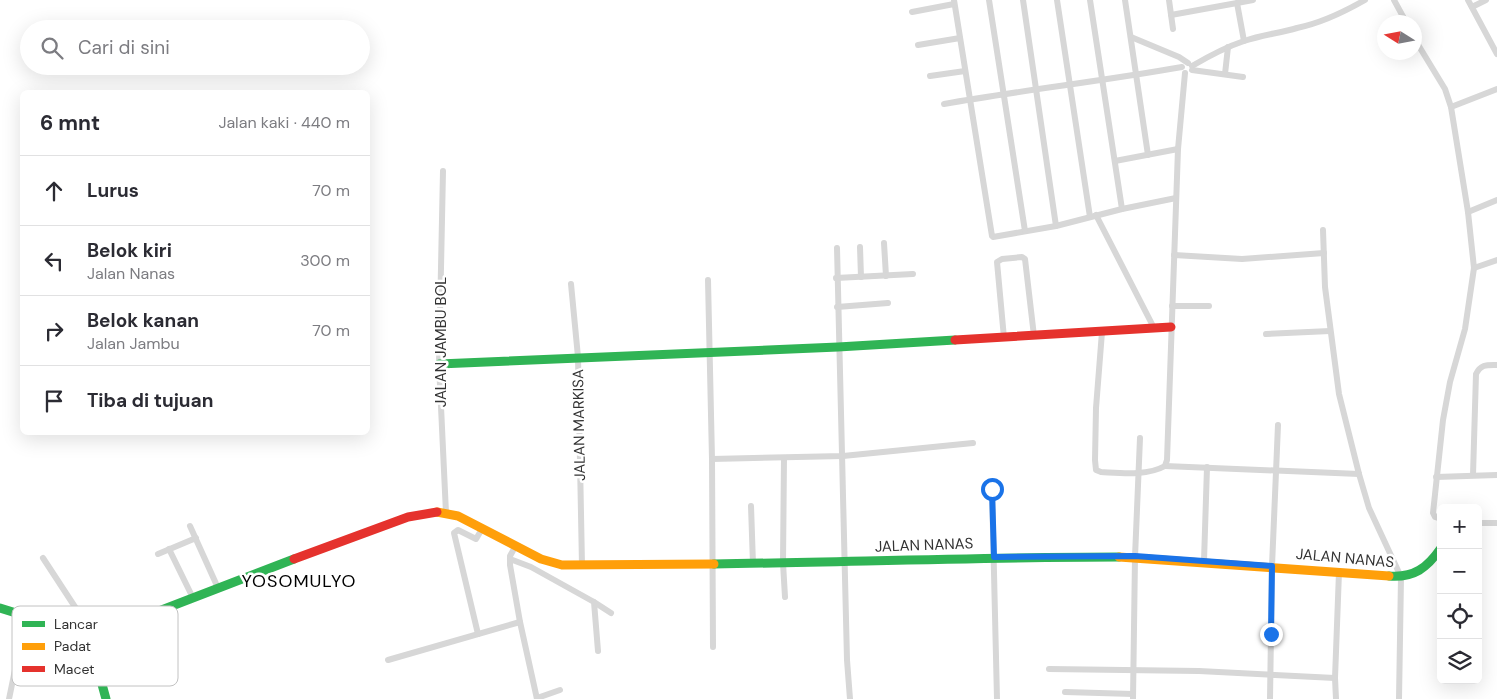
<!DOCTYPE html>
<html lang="id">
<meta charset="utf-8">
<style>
:root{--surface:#fff;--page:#f2f2f3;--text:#2b2b33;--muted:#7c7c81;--line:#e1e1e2}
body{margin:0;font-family:"DM Sans",sans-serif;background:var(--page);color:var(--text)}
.controls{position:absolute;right:15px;bottom:15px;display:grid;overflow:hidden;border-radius:8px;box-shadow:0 5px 20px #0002}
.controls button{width:45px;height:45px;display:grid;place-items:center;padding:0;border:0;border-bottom:1px solid var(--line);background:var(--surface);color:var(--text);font:25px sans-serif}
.compass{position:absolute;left:1377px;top:15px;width:45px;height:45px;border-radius:50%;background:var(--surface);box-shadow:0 5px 20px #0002;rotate:281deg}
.stop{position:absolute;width:15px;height:15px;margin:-11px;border:4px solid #1a73e8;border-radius:50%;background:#fff}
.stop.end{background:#1a73e8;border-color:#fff;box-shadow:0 1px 5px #0008}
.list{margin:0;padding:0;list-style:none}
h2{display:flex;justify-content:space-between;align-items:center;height:65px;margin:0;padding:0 20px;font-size:21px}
h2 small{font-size:16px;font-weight:400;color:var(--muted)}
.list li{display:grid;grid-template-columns:32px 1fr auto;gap:15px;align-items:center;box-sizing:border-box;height:70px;padding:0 20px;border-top:1px solid var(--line)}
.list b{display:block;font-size:19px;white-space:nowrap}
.list p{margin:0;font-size:16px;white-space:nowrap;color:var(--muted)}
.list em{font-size:16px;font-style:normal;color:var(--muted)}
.icon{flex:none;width:28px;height:28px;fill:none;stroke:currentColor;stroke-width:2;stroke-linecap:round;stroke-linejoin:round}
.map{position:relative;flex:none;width:1497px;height:699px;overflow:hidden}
.search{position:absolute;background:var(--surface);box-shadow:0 5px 20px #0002;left:20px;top:20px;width:350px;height:55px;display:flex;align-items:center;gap:12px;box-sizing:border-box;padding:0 18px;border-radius:28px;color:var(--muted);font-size:19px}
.panel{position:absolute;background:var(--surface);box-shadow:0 5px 20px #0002;left:20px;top:90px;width:350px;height:345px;border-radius:8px}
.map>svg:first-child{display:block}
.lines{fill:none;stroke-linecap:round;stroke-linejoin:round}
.street{stroke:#d7d7d7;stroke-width:6}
.fast{stroke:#30b455;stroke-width:9}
.slow{stroke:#ff9f0a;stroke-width:9}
.jam{stroke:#e5322d;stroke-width:9}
.route{stroke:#1a73e8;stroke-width:6}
.labels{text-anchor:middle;stroke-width:5;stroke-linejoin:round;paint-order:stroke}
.street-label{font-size:15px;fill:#333;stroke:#fff}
.quarter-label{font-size:18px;letter-spacing:1px;fill:#000;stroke:#fff}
.key{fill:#fff;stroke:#c2c2c2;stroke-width:1}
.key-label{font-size:14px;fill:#333}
</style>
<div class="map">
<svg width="1497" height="699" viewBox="0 0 1497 699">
<rect width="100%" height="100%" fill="#fff"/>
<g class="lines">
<g class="street">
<polyline points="954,0 992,236 993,237 1056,226 1122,209 1090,0"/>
<polyline points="989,0 1025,231"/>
<polyline points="1023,0 1056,226"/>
<polyline points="1057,0 1090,217"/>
<polyline points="1125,0 1148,155"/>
<polyline points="1169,0 1173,29"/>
<polyline points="1394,0 1406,22"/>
<polyline points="1468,0 1497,54"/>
<polyline points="1472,7 1486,0"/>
<polyline points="912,12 954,4"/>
<polyline points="1171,15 1237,3"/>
<polyline points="1131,37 1179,57 1188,63"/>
<polyline points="1414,38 1445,89 1451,107 1468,212 1474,268 1465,329 1450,382 1443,420 1433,513 1435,517 1441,519"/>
<polyline points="1244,41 1237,3 1253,0"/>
<polyline points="918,45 960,38"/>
<path d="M1192,66c17,-10 34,-19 52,-25 18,-6 36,-8 53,-13 25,-5 47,-16 68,-28"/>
<polyline points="1192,70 1243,77"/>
<polyline points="1225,74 1228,47"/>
<polyline points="930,76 965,71"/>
<path d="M944,104c79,-14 159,-23 238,-37"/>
<polyline points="1451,107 1497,89"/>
<polyline points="1115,161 1178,149"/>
<polyline points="443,171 439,364 446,513"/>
<polyline points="1122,209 1176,198"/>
<polyline points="1468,212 1497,200"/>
<polyline points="1096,215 1154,328"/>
<polyline points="1323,230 1325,287 1339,394 1359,474 1369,508 1401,577 1399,699"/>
<polyline points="884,243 886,276"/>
<polyline points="860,247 861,277"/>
<polyline points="837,248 847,660 850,699"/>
<polyline points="1174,255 1242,259 1324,253"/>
<polyline points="1474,268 1497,260"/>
<polyline points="836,278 913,274"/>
<polyline points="708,280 712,459 713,647"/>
<polyline points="571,284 578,357 582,566"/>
<polyline points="1172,306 1209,306"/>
<polyline points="837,307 888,303"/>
<path d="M1102,332l-6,76 -1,52 1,10 5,2c20,1 46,4 64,-6l2,-6 11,-311 7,-76"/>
<polyline points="1266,334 1330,331"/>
<polyline points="1004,338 997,262 1002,259 1022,257 1025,259 1034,336"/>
<polyline points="784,458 783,563 785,597"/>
<polyline points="712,459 843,456 973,443"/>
<polyline points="1165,466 1359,474"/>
<path d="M1473,475l3,-101c5,-10 11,-9 21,-9"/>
<polyline points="1436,477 1497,475"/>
<polyline points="992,489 997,699"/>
<polyline points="751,506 753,564"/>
<polyline points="1478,523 1497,523"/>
<polyline points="190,526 218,588"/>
<polyline points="515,547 510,556 510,565 520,622 537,699"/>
<polyline points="169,549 193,598"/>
<polyline points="158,554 196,538"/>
<polyline points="43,558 94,636"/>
<polyline points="510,559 531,567 594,602 598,651"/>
<polyline points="1204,561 1207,467"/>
<polyline points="594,602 611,613"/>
<polyline points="478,634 454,533 458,530 476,539 482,529"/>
<polyline points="388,660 520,622"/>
<polyline points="1049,669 1199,671 1335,678"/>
<polyline points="1065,692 1133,694"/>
<polyline points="537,698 560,690"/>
<polyline points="9,699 26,616"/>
<polyline points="1133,699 1135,557 1140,438"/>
<polyline points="1270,699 1272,566 1278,425"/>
<polyline points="1336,699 1335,678 1339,572"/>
</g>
<g class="fast">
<polyline points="439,364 838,347 955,340"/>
<path d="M714,564c135,-2 270,-7 405,-7"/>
<path d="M1389,576c25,2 38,-8 52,-28"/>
<polyline points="0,608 61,627 75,634 94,636 294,559"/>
<polyline points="82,636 97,666 106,699"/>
</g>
<g class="slow">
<polyline points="437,512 458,516 541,559 562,565 714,564"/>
<polyline points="1119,557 1389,576"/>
</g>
<g class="jam">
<polyline points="955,340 1171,327"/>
<polyline points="294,559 408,517 437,512"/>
</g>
</g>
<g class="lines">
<polyline class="route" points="992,489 994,557 1135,556 1272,566 1271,634"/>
</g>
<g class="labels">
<g class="street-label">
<text transform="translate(441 342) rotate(-90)" y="5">JALAN JAMBU BOL</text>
<text transform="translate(579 425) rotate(-91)" y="5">JALAN MARKISA</text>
<text transform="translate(924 545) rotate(-2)" y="5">JALAN NANAS</text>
<text transform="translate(1345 558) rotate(5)" y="5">JALAN NANAS</text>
</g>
<g class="quarter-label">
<text x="299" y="587">YOSOMULYO</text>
</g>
</g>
<rect x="12" y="606" width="166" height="80" rx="8" class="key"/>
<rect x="22" y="621" width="23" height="6" fill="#30b455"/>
<rect x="22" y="643" width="23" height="7" fill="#ff9f0a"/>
<rect x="22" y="666" width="23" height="6" fill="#e5322d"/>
<g class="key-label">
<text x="54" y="629">Lancar</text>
<text x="54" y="651">Padat</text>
<text x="54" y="674">Macet</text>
</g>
</svg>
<div class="controls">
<button>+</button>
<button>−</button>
<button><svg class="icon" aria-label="locate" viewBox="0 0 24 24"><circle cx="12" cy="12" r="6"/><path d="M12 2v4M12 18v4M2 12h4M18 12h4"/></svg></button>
<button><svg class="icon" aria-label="layers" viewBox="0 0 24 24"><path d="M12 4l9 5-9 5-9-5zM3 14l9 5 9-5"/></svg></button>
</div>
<svg class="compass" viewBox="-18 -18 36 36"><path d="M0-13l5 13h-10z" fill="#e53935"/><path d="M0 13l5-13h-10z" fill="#7c7c81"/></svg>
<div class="stop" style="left:992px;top:489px"></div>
<div class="stop end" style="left:1271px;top:634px"></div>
<div class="search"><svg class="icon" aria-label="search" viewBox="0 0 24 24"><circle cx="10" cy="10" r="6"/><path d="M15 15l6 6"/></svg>Cari di sini</div>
<section class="panel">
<h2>6 mnt<small>Jalan kaki · 440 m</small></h2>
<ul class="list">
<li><svg class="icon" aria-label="ahead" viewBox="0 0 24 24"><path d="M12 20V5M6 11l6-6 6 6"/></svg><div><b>Lurus</b></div><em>70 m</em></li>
<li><svg class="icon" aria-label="left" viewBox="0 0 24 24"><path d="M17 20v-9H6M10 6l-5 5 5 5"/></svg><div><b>Belok kiri</b><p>Jalan Nanas</p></div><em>300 m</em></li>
<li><svg class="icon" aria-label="right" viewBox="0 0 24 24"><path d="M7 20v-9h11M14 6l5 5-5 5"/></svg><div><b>Belok kanan</b><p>Jalan Jambu</p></div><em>70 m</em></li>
<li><svg class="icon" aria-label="arrive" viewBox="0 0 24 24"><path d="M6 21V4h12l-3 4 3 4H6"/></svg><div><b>Tiba di tujuan</b></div></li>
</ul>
</section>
</div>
